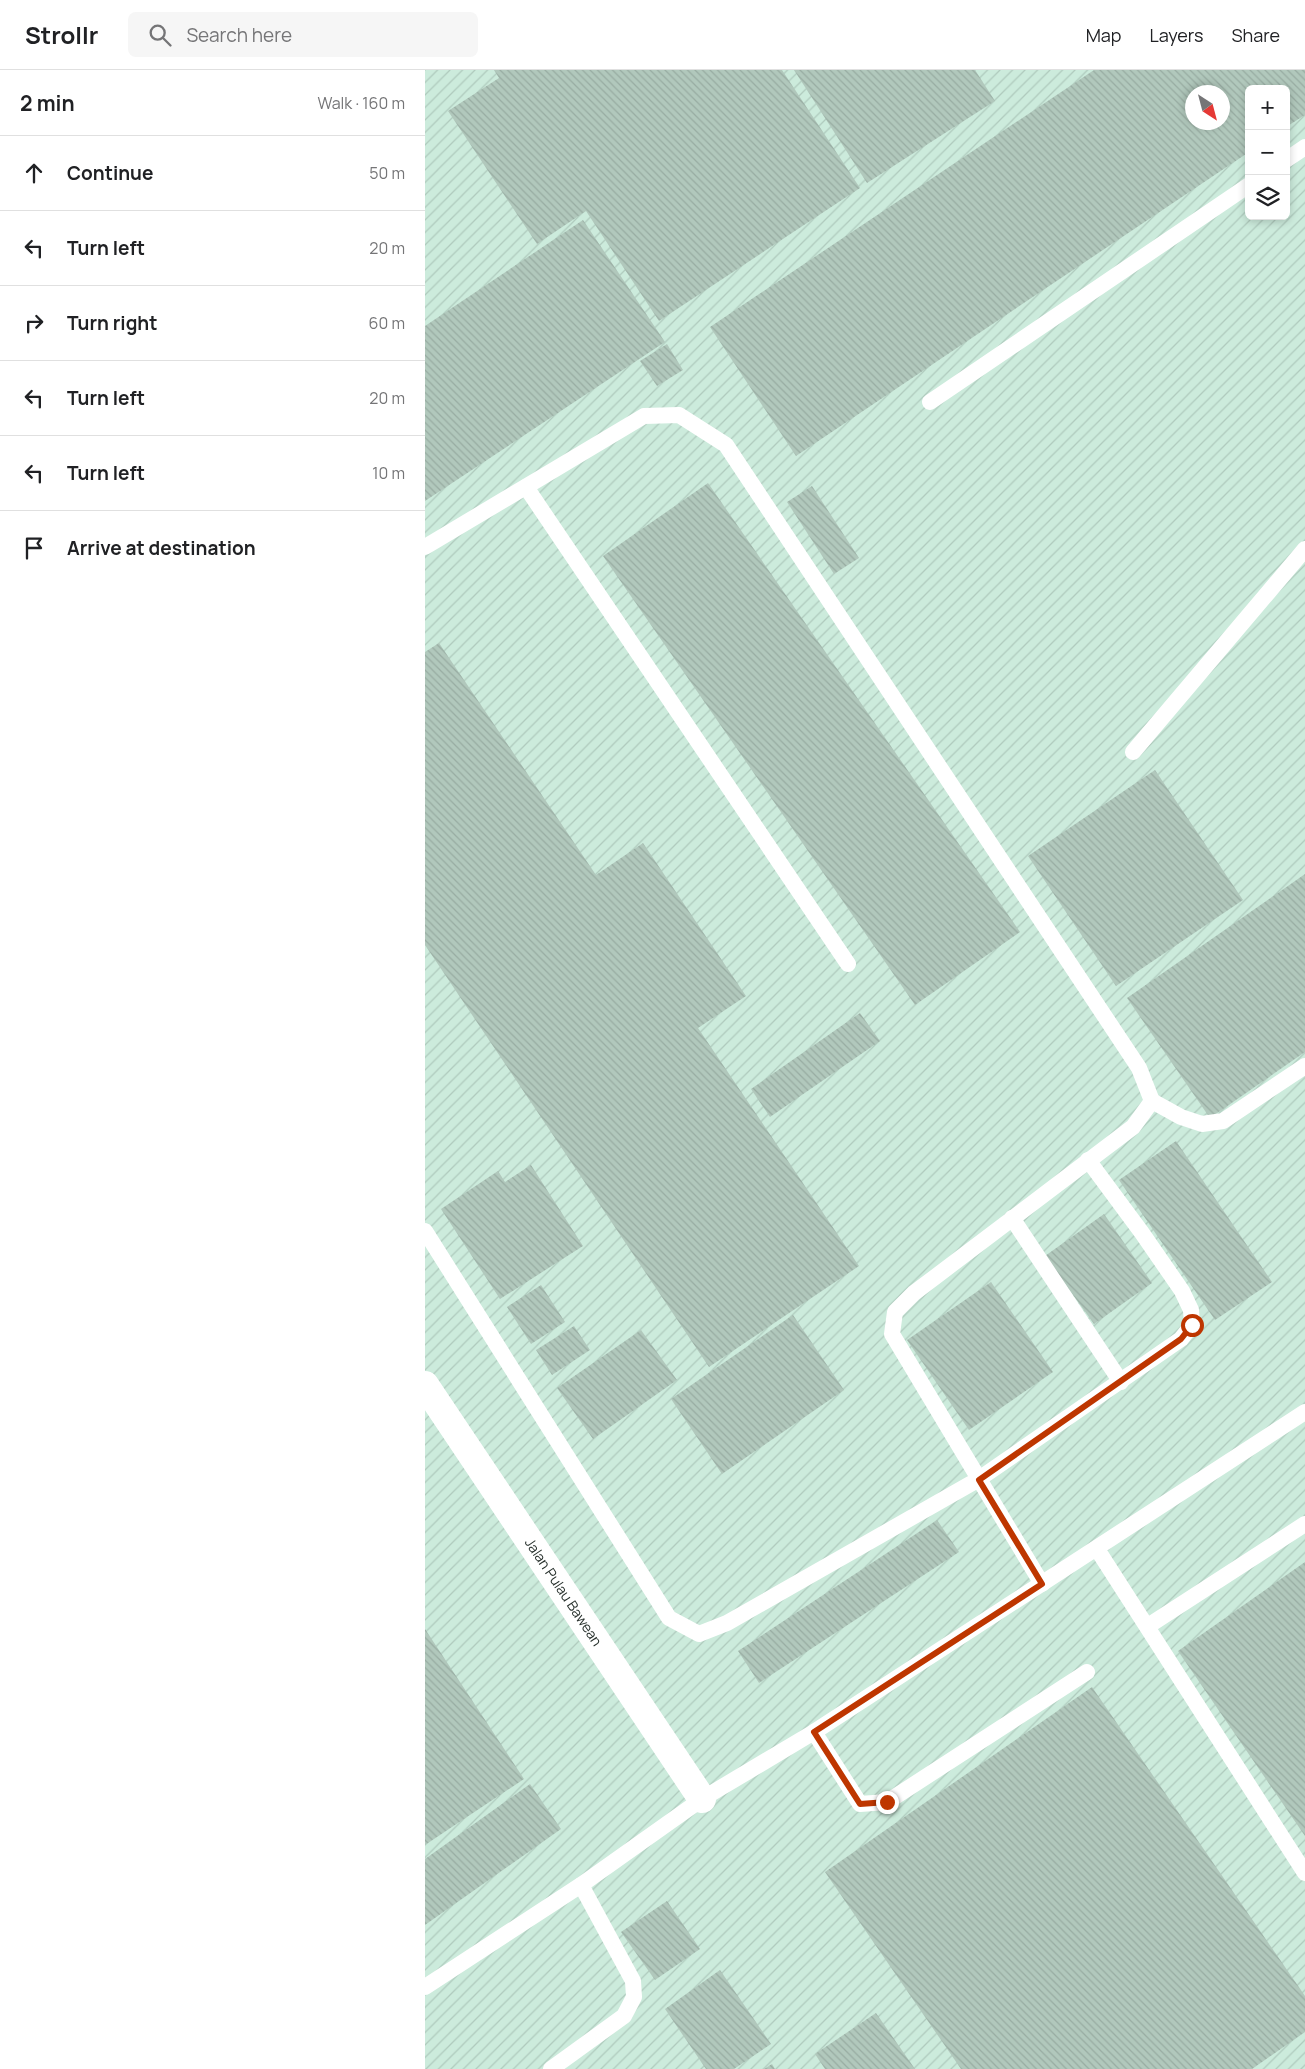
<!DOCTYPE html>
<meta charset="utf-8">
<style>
:root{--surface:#fff;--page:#f6f6f6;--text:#202124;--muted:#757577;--line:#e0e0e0}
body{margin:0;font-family:Manrope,sans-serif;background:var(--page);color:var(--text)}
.controls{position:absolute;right:15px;top:15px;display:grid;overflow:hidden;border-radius:8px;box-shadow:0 2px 8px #0003}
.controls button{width:45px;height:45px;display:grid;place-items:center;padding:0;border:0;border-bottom:1px solid var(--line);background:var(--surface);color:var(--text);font:25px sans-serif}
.compass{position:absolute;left:760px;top:15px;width:45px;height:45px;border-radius:50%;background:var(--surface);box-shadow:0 2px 8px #0003;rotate:144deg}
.stop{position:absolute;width:15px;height:15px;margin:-11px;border:4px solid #be3600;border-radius:50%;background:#fff}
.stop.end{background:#be3600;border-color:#fff;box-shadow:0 1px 5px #0008}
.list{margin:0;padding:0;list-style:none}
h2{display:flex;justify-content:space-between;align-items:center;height:65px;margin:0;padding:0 20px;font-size:21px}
h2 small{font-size:16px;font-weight:400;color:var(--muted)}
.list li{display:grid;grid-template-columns:32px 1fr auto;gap:15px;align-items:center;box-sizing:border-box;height:75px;padding:0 20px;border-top:1px solid var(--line)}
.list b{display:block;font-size:19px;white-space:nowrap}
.list em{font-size:16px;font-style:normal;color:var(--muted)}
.icon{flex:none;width:28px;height:28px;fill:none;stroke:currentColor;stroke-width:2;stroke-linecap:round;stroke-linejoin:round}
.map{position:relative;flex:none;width:880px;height:1999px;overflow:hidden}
header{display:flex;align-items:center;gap:30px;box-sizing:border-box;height:70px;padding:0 25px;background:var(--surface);border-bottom:1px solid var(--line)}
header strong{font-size:24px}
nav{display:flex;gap:28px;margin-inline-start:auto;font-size:18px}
.search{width:350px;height:45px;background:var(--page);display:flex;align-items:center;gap:12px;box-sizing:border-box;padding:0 18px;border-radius:8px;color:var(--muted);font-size:19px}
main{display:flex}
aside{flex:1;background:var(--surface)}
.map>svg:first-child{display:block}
.industrial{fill:url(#industrial-furrows);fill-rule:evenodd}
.building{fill:url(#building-back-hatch);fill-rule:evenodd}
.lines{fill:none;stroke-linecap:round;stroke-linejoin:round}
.lane{stroke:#fff;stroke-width:16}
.street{stroke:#fff;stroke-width:28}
.route{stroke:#be3600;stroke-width:6}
.labels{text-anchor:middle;stroke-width:4;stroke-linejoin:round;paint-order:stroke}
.street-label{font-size:14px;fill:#27302c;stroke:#fff}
</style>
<header>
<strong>Strollr</strong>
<div class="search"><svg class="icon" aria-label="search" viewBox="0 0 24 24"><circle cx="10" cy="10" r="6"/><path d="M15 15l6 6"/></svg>Search here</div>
<nav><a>Map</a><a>Layers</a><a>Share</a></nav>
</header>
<main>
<aside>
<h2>2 min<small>Walk · 160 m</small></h2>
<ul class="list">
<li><svg class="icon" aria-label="ahead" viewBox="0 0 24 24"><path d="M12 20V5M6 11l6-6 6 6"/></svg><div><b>Continue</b></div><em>50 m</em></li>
<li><svg class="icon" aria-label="left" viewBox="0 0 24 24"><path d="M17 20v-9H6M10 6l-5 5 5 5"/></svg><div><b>Turn left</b></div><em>20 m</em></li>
<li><svg class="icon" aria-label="right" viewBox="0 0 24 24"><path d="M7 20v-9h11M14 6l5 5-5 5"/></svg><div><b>Turn right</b></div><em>60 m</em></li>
<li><svg class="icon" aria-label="left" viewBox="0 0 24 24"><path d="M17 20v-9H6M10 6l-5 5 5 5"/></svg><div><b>Turn left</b></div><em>20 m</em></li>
<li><svg class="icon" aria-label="left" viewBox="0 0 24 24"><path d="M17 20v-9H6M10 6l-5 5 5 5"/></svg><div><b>Turn left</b></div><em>10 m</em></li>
<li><svg class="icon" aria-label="arrive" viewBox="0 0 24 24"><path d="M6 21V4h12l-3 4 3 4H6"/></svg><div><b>Arrive at destination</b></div></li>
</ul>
</aside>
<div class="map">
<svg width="880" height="1999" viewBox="0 0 880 1999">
<defs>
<pattern id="industrial-furrows" width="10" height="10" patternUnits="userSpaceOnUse" patternTransform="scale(1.25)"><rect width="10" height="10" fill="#ccebdc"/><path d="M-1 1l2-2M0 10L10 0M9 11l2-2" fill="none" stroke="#afcabd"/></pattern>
<pattern id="building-back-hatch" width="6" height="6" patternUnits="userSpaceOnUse" patternTransform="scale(1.25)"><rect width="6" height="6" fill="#b1c8bc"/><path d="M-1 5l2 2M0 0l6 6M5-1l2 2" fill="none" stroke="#98aca2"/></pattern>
</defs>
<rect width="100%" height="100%" fill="#e0f8ec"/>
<path class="industrial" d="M0,0h880v1999h-880zM824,19h37v127h-37zM768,22h30v30h-30z"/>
<g class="building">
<polygon points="69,0 357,0 435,118 234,251 161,141 112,174 23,41 74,8"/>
<polygon points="369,0 550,0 570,31 442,113"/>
<path d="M669,0h211v45l-19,12v-38h-37v63l-453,304 -86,-129zM768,22h30v30h-30z"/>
<polygon points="158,150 240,272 0,431 0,256"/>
<polygon points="242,274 258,300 232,316 215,291"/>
<polygon points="283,413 595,862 490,935 178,486"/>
<polygon points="387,416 434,488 409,504 362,432"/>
<polygon points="14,573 171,805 218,773 321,926 273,958 434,1196 284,1297 0,875 0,582"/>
<polygon points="730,700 818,830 691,916 603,786"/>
<polygon points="880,804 880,982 785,1048 702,928"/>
<polygon points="435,943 455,971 345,1047 326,1019"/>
<polygon points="751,1071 847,1212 790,1250 694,1110"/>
<polygon points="106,1095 158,1176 75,1229 16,1139 73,1101 80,1112"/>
<polygon points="679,1144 727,1213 669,1254 620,1186"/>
<polygon points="566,1212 628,1302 544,1360 482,1270"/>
<polygon points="116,1215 140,1252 106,1274 82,1237"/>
<polygon points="368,1245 419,1320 297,1404 246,1329"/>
<polygon points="149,1256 165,1280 127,1305 111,1280"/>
<polygon points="216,1260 252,1310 168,1369 132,1318"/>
<polygon points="512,1450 534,1482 334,1613 313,1581"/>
<polygon points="880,1492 880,1766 753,1581"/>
<polygon points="0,1559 99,1709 0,1775"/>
<polygon points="667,1617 880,1926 880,1962 827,1999 536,1999 400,1802"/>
<polygon points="105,1714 136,1759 0,1855 0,1789"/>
<polygon points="242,1831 275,1879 230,1910 196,1862"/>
<polygon points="295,1900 346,1974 309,1999 281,1999 240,1939"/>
<polygon points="451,1943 490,1999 400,1999 390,1984"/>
<polygon points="347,1994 350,1999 339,1999"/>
</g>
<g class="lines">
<g class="lane">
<polyline points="861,90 880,77"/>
<polyline points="505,332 824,115"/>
<polyline points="101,417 423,894"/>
<polyline points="0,477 219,346 254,345 301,375 714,998 727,1031 708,1057 489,1223 470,1242 467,1264 617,1514"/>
<polyline points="708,682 880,479"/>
<polyline points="727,1031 756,1047 777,1054 798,1051 880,996"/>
<polyline points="587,1148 696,1312"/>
<polyline points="0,1161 244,1548 274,1564 302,1553 554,1409 756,1269 767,1255 766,1240 757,1221 717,1163 663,1090"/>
<polyline points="672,1479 880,1803"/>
<polyline points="723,1556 880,1454"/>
<polyline points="389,1662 435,1734 462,1732 662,1602"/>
<polyline points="0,1917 156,1815 277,1729 389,1662 880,1342"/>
<polyline points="126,1999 199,1946 209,1927 208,1911 156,1815"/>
</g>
<path class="street" id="s1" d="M0,1315l277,414"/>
</g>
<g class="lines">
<polyline class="route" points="462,1732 435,1734 389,1662 617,1514 554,1410 756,1269 767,1255"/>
</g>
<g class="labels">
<g class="street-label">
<text dy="5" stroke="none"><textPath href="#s1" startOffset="249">Jalan Pulau Bawean</textPath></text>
</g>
</g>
</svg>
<div class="controls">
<button>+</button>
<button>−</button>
<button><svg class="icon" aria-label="layers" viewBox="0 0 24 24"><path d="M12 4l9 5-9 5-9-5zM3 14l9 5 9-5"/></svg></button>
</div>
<svg class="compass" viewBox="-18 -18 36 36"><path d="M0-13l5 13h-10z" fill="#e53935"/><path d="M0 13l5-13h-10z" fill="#757577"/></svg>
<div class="stop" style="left:767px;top:1255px"></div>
<div class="stop end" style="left:462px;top:1732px"></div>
</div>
</main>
